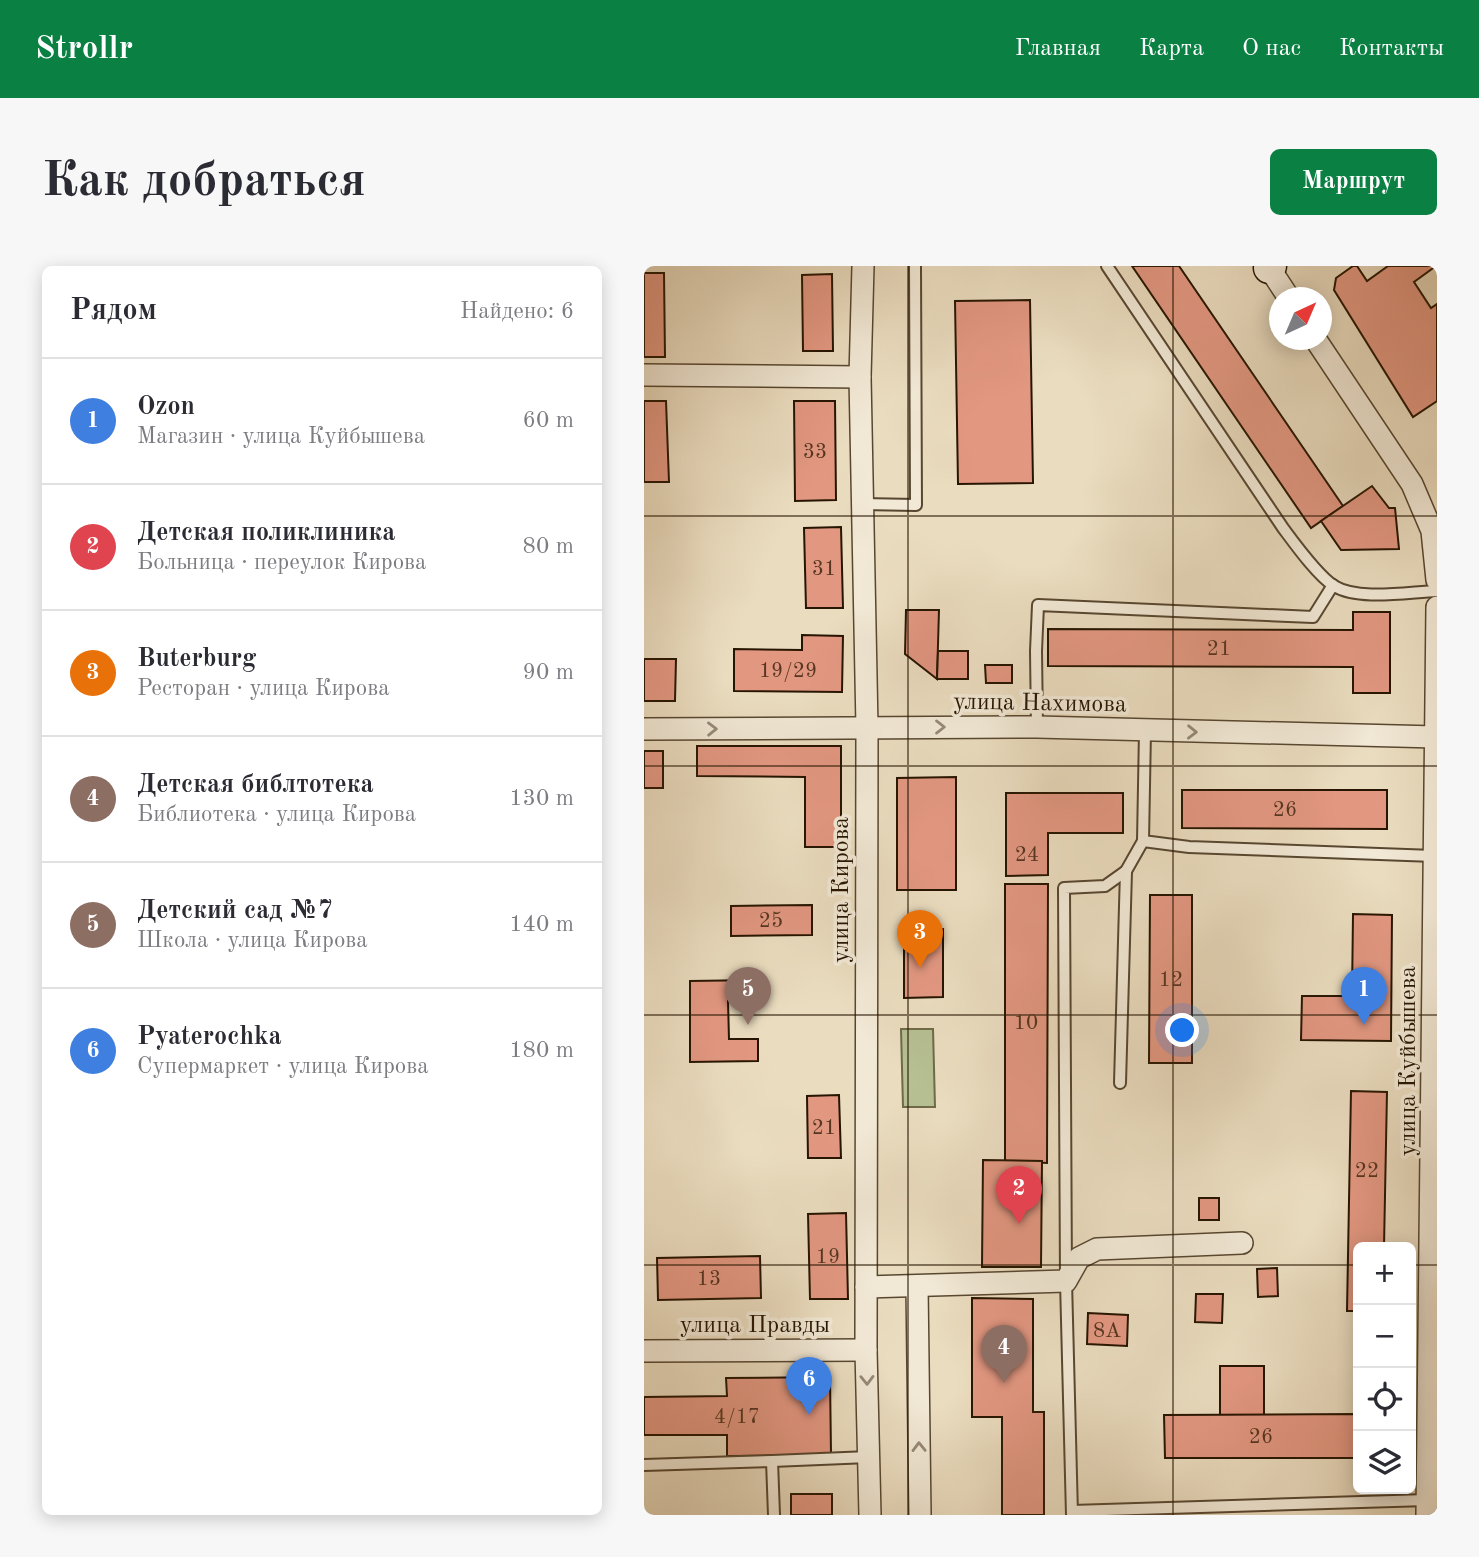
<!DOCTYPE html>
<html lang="ru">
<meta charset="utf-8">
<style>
:root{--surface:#fff;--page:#f7f7f7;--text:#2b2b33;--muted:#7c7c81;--line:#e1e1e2;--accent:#0b8043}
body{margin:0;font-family:"Old Standard TT",serif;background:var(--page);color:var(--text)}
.controls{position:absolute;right:21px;bottom:21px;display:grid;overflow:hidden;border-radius:10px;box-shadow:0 4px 18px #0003}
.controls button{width:63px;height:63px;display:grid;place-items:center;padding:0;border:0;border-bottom:2px solid var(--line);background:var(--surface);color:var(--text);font:35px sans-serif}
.compass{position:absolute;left:625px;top:21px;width:63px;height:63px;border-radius:50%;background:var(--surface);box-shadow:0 4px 18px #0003;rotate:44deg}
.you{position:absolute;left:539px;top:765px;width:24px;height:24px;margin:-18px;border:5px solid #fff;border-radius:50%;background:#1a73e8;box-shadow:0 0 0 10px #1a73e833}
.badge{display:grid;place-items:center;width:46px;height:46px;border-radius:50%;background:var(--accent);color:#fff;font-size:23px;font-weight:700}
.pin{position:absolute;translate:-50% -58px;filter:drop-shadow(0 2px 4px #0008)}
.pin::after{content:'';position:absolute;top:37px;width:24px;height:21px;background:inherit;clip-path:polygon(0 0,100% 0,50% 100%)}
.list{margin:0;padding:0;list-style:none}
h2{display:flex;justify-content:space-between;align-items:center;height:91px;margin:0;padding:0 28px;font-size:30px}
h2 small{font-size:23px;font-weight:400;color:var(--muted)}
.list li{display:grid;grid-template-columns:46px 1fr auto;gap:21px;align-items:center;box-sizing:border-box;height:126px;padding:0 28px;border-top:2px solid var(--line)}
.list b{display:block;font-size:26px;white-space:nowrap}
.list p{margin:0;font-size:23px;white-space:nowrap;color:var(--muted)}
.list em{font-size:23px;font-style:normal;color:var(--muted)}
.icon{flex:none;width:38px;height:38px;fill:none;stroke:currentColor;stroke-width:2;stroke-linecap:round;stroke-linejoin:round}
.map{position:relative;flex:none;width:793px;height:1249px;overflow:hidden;border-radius:10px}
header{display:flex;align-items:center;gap:42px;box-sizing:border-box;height:98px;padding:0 35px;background:var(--accent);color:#fff}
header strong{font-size:33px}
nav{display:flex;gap:38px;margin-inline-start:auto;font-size:24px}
.intro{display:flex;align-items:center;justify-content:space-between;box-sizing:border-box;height:168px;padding:0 42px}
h1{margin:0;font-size:49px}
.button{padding:18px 32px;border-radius:10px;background:var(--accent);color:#fff;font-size:24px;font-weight:700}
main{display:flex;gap:42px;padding:0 42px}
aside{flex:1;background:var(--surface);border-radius:10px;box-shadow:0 4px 18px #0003}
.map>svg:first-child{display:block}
.garden{fill:#b6c093;stroke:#6e6a4a;stroke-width:2}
.building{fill:#e29781;stroke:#271501;stroke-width:2}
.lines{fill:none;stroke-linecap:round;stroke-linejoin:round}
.lane-casing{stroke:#584730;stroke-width:14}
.street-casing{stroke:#584730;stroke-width:24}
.secondary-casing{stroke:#271501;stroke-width:33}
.lane{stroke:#f1e8d5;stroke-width:10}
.street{stroke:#f1e8d5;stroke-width:21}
.secondary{stroke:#f1e8d5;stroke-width:30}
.oneway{stroke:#968976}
.grid{fill:none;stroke:#271501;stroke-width:2;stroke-opacity:0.55}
.labels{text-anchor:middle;stroke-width:7;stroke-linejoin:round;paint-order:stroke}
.number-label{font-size:21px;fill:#563621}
.street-label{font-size:24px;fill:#271501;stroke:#f1e8d5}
</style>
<header>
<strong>Strollr</strong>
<nav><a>Главная</a><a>Карта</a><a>О нас</a><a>Контакты</a></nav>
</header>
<div class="intro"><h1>Как добраться</h1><a class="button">Маршрут</a></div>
<main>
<aside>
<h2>Рядом<small>Найдено: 6</small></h2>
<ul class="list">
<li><span class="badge" style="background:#3f7fe0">1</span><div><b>Ozon</b><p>Магазин · улица Куйбышева</p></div><em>60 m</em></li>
<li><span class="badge" style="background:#e0444e">2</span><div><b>Детская поликлиника</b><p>Больница · переулок Кирова</p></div><em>80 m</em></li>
<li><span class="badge" style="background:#e8710a">3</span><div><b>Buterburg</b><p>Ресторан · улица Кирова</p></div><em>90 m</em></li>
<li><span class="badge" style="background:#8d6e63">4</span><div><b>Детская библтотека</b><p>Библиотека · улица Кирова</p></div><em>130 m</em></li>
<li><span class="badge" style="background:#8d6e63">5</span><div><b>Детский сад №7</b><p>Школа · улица Кирова</p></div><em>140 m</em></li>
<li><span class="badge" style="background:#3f7fe0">6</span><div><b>Pyaterochka</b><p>Супермаркет · улица Кирова</p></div><em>180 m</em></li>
</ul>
</aside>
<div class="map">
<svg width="793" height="1249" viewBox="0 0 793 1249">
<rect width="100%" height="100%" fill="#eadcbf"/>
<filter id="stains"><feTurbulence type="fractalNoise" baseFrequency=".00286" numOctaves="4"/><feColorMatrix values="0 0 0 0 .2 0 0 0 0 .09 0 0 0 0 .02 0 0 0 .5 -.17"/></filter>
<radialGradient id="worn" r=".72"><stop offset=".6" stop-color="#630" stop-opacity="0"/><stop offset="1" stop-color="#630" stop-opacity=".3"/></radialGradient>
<polygon class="garden" points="257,763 289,763 291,841 259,841"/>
<g class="building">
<polygon points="488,0 535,0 699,240 667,262"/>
<polygon points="709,0 713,0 723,15 744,0 792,0 770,16 787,42 793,38 793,135 769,151 690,24 692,12"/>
<polygon points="0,7 20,7 21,91 0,91"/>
<polygon points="188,8 189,85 159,85 158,9"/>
<polygon points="386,34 389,217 314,218 311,35"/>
<polygon points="0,135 22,135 25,216 0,216"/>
<polygon points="150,135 191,135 192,234 151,235"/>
<polygon points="728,220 745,242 751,242 755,283 697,284 677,255"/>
<polygon points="197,261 199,342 162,342 160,262"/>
<polygon points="262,344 295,344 293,413 261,388"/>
<polygon points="709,346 746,346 746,427 709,427 709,401 404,400 404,363 709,364"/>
<polygon points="158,369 199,370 198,426 90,425 90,383 158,384"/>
<polygon points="294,385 324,385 324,413 293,413"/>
<polygon points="0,393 32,393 31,435 0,435"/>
<polygon points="341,399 368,399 368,417 342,417"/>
<polygon points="53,480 197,480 197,581 161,581 161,511 53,510"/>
<rect x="0" y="485" width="19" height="37"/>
<polygon points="312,511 312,624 253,624 253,512"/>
<polygon points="538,524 743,524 743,563 538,562"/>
<polygon points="362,527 479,527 479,567 404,567 404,609 362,610"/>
<polygon points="361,618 404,618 403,897 361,895"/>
<polygon points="506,629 548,629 548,797 505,797"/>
<polygon points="168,639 168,669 87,670 87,640"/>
<polygon points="709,648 748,649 747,775 657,774 658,730 708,730"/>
<polygon points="260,663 299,663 299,731 260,732"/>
<polygon points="113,714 114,735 84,735 85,773 114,773 114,795 46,796 46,715"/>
<polygon points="707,825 743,826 740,981 714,981 714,1045 703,1045"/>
<polygon points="195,829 197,892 164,892 163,830"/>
<polygon points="339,894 398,895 397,1001 338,1001"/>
<rect x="555" y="932" width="20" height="22"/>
<polygon points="202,947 204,1033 166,1033 164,948"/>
<polygon points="116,990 117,1032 14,1034 13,992"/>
<polygon points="633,1002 634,1030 614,1031 613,1003"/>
<polygon points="552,1028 579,1028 578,1057 551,1056"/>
<polygon points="328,1032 389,1033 389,1146 400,1146 400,1249 358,1249 358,1151 328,1151"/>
<polygon points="444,1047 484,1049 483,1080 443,1078"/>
<rect x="576" y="1100" width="44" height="49"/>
<polygon points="186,1111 187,1189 83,1190 83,1169 0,1169 0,1131 83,1130 82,1112"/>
<polygon points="714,1148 714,1192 521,1192 520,1149"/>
<rect x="147" y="1228" width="41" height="21"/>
</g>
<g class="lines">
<defs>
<g id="lane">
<path d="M463,0l176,262c12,16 34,47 51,58 25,15 74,6 103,5"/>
<polyline points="218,238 272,239 271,0"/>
<polyline points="393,461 392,385 394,339 669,351 689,319"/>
<polyline points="501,465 499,575 545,581 790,590"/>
<polyline points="476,817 482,605"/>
<polyline points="128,1195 225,1191"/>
<polyline points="0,1199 128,1195 130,1249"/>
<polyline points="428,1245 783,1234"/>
<polyline points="428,1249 422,1015 420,622 461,620 482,605 499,575"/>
</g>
<g id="street">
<polyline points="219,0 216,111 223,461 222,1084 226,1249"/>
<polyline points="624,0 645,32"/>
<polyline points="672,74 768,218 788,265 793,314"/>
<polyline points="0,109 216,111"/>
<polyline points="0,463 393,461 792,471"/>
<polyline points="273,1020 276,1249"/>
<polyline points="222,1021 422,1015 435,992 453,983 598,977"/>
<polyline points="0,1085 222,1084"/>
<polyline points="783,1249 793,341"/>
</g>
<polyline id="secondary" points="625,2 627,0"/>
</defs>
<use href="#lane" class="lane-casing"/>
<use href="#street" class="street-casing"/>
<use href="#secondary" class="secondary-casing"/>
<use href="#lane" class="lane"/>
<use href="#street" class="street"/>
<use href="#secondary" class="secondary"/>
</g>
<defs><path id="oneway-chevron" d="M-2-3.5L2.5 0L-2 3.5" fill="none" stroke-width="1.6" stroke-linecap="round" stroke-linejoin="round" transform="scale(1.75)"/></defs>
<g class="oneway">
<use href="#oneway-chevron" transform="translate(296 461)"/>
<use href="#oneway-chevron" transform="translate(68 463) rotate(-1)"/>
<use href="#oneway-chevron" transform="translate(548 466) rotate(1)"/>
<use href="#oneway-chevron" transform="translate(223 1114) rotate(89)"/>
<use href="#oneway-chevron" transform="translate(275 1181) rotate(-91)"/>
</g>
<path class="grid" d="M264,0v1249M529,0v1249M0,250h793M0,500h793M0,749h793M0,999h714M767,999h26"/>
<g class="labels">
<g class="number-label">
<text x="171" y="192">33</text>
<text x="180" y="309">31</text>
<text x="575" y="389">21</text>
<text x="144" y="411">19/29</text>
<text x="641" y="550">26</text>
<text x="383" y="595">24</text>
<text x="127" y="661">25</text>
<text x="527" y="720">12</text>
<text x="382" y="763">10</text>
<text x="180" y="868">21</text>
<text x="723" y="911">22</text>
<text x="184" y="997">19</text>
<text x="65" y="1019">13</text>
<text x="463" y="1071">8А</text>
<text x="93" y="1157">4/17</text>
<text x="617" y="1177">26</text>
</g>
<g class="street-label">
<text transform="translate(396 436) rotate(1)" y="8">улица Нахимова</text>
<text transform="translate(196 624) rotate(-90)" y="8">улица Кирова</text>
<text transform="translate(763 795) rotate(-90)" y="8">улица Куйбышева</text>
<text x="111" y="1066">улица Правды</text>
</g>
</g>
<rect width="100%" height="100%" filter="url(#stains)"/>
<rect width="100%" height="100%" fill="url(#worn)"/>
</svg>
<div class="controls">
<button>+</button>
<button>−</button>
<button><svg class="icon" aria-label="locate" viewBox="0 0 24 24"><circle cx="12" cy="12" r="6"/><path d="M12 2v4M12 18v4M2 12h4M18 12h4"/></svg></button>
<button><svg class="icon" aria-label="layers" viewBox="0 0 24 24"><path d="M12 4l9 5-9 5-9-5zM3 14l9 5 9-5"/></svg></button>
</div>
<svg class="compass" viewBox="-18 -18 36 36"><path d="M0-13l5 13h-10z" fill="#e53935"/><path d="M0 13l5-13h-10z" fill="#7c7c81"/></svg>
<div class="you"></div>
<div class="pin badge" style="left:720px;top:759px;background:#3f7fe0">1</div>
<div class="pin badge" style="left:375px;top:958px;background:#e0444e">2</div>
<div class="pin badge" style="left:276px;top:702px;background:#e8710a">3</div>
<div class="pin badge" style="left:360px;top:1117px;background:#8d6e63">4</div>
<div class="pin badge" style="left:104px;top:759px;background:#8d6e63">5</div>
<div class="pin badge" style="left:165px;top:1149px;background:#3f7fe0">6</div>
</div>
</main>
